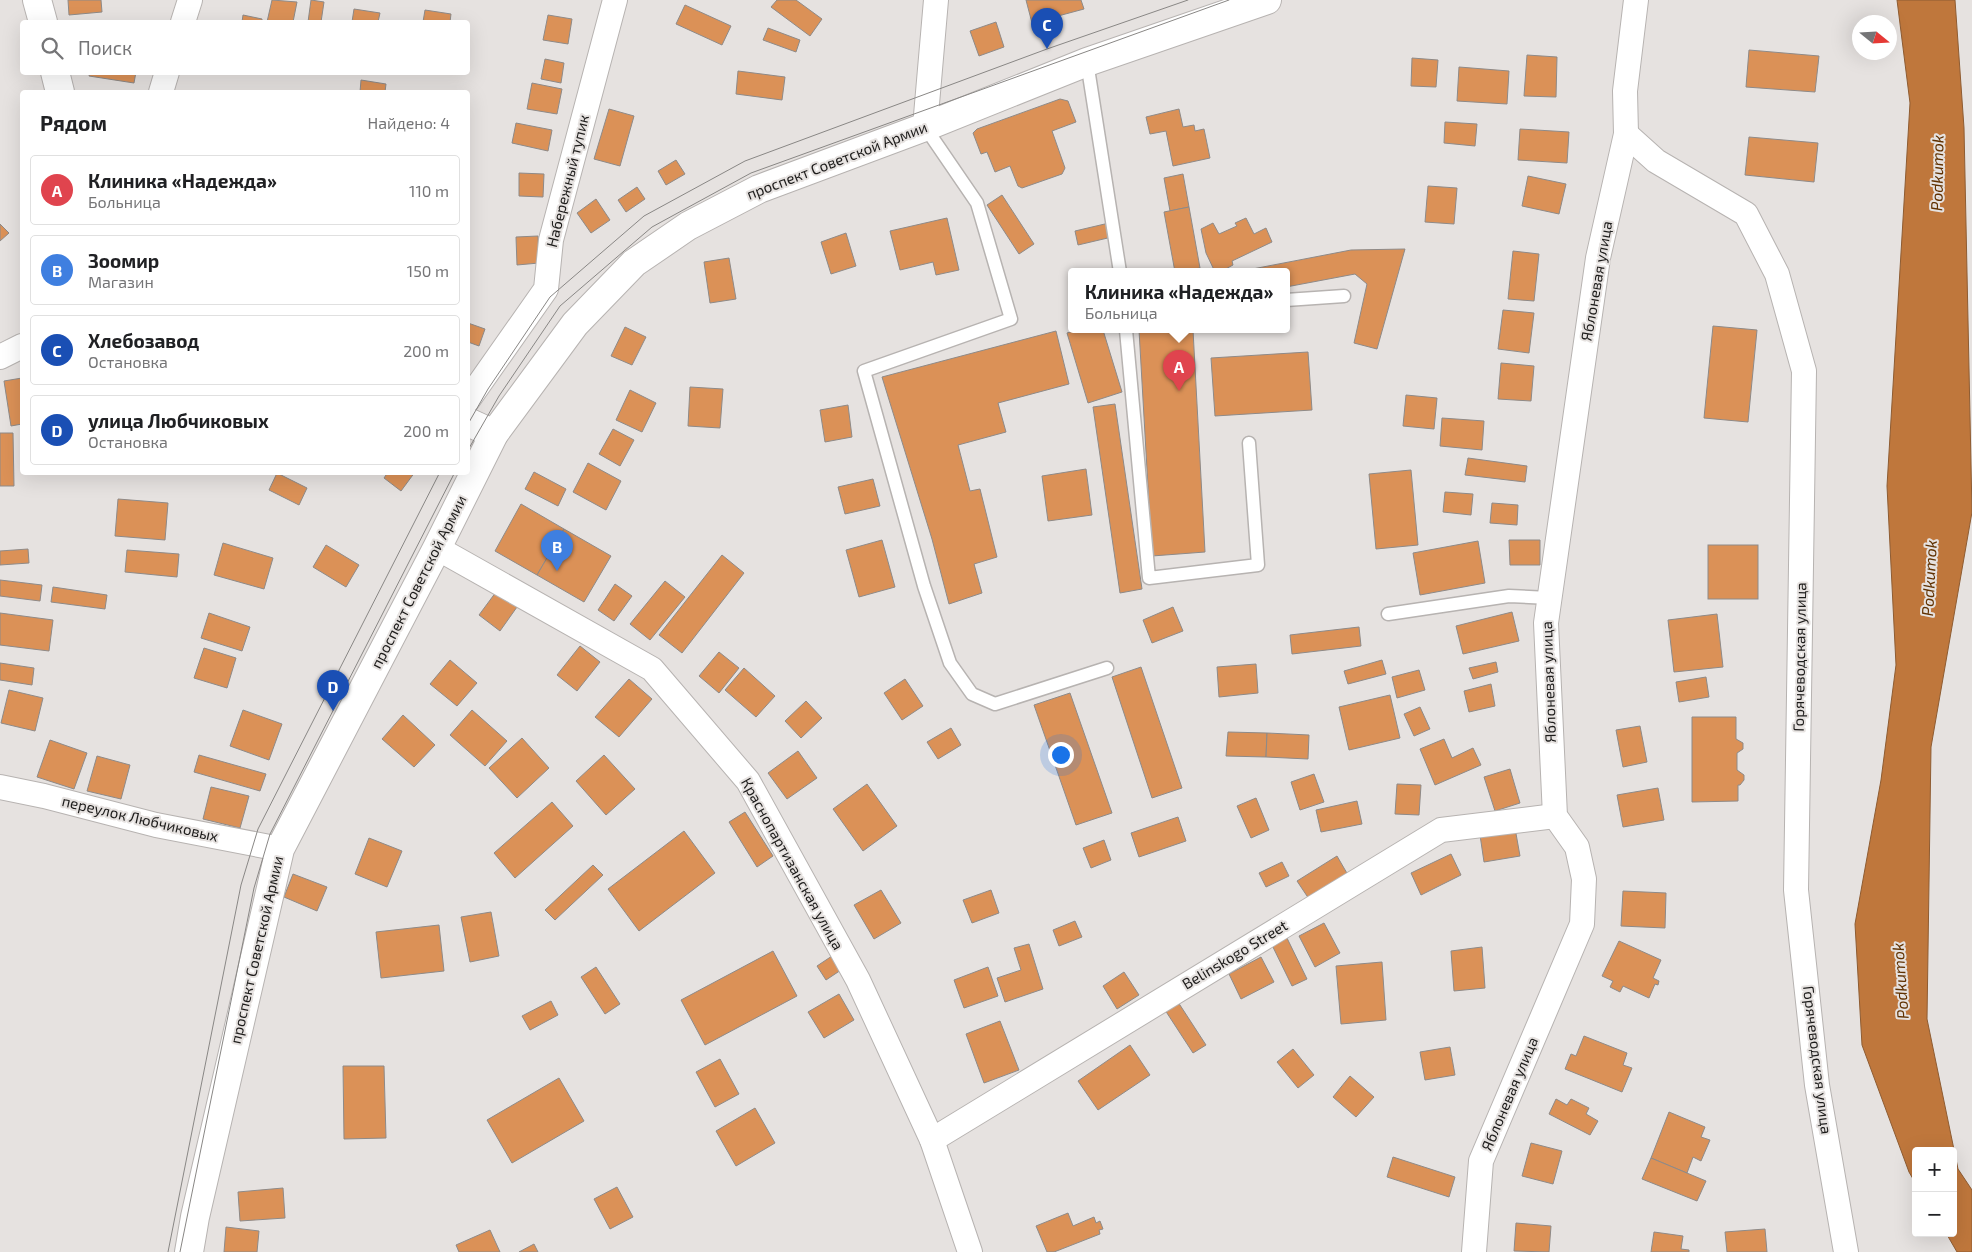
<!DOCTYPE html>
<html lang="ru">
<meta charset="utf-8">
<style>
:root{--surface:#fff;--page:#f2f2f2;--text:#202124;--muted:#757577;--line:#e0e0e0;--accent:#8c4d12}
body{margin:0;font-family:"Exo 2",sans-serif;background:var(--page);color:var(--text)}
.controls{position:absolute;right:15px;bottom:15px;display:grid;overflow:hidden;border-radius:5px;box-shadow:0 5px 20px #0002}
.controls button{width:45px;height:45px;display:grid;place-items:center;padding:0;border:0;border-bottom:1px solid var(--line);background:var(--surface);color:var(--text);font:25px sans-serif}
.compass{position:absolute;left:1852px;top:15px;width:45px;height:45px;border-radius:50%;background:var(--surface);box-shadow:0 5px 20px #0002;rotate:108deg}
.you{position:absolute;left:1060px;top:754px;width:18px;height:18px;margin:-12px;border:4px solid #fff;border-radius:50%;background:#1a73e8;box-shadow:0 0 0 8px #1a73e833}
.badge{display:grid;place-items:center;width:32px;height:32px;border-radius:50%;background:var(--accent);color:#fff;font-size:16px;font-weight:700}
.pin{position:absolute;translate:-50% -41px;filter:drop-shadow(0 1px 2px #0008)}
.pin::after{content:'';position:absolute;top:26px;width:18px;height:15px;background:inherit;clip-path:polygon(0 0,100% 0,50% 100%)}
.popup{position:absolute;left:1068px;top:268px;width:222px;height:65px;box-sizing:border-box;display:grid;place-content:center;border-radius:5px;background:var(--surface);filter:drop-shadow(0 1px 4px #0005);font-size:16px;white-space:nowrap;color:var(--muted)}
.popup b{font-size:19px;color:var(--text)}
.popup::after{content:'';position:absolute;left:50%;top:100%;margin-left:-10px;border:10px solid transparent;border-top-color:var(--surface)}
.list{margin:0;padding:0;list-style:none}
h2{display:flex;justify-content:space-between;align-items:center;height:65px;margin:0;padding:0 20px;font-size:21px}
h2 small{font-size:16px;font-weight:400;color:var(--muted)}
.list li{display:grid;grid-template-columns:32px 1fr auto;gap:15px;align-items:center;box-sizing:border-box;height:70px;margin:0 10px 10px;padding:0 10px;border:1px solid var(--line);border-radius:5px}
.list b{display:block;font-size:19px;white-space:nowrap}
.list p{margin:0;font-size:16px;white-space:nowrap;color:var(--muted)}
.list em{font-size:16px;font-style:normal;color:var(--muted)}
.icon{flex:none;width:28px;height:28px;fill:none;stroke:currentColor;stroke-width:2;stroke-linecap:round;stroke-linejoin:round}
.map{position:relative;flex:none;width:1972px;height:1252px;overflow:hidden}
.search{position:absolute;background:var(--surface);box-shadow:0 5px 20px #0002;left:20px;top:20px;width:450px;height:55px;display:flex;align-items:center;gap:12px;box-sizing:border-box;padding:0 18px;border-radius:5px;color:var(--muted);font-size:19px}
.panel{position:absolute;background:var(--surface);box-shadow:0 5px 20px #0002;left:20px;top:90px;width:450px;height:385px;border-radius:5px}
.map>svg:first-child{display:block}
.water{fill:#bf773c;stroke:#8e5c32}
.building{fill:#db9157;stroke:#8e8a88}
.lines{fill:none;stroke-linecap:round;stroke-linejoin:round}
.service-casing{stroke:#b7b3b1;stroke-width:15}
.minor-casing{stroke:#b7b3b1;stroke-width:26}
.secondary-casing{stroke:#b7b3b1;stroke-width:30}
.service{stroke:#fff;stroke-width:12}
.minor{stroke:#fff;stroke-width:24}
.secondary{stroke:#fff;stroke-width:28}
.tram{stroke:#898785;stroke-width:1}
.labels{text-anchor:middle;stroke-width:4;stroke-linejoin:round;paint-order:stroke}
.street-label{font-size:15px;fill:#1d1c1b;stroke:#e6e2e0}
.water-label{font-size:16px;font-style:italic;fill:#603100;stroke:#e6e2e0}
</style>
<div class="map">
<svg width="1972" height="1252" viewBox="0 0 1972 1252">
<rect width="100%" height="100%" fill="#e6e2e0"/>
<polygon class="water" points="1897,0 1955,0 1964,128 1972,512 1931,747 1927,1019 1958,1169 1972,1190 1972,1252 1957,1252 1946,1233 1953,1233 1953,1151 1916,1151 1916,1184 1909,1172 1862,1045 1855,924 1881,780 1896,665 1887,486 1910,103"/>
<g class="building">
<polygon points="68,0 101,0 102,12 69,15"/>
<polygon points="272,0 297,2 293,22 267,22"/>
<polygon points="311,0 324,2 321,22 308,22"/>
<polygon points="777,0 796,0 822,19 810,36 771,7"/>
<polygon points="1026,0 1081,0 1084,9 1032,23"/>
<polygon points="685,5 731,26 722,45 676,24"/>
<polygon points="354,9 380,13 378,22 352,22"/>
<polygon points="425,10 451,14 450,22 423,22"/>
<polygon points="243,15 262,19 262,22 242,22"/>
<polygon points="548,15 572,19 568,44 543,40"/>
<polygon points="996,22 1004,47 979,56 970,31"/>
<polygon points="768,28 800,40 796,52 763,40"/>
<polygon points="1749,50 1819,56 1815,92 1746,87"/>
<polygon points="1527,55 1557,57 1556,97 1524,96"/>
<polygon points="1412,58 1438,60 1436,87 1411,86"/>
<polygon points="545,59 564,63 561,83 541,79"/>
<polygon points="1459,67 1509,71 1507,104 1457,101"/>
<polygon points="738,71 785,77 782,100 736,94"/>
<polygon points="90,72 136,72 134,83 89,76"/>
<polygon points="361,80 386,84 385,92 360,92"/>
<polygon points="532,83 562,89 557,114 527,109"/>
<polygon points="1060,99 1068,101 1076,122 1052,131 1065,168 1062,174 1022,188 1018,186 1010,166 995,172 987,152 981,154 973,133 977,129"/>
<polygon points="609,109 634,116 620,166 594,159"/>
<polygon points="1179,109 1183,127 1194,125 1195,131 1204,129 1210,158 1173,166 1166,131 1150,134 1146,117"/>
<polygon points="1445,122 1477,124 1475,146 1444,143"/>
<polygon points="516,123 552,130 548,151 512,143"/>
<polygon points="1520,129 1569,132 1567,163 1518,160"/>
<polygon points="1749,137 1818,143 1814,182 1745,175"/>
<polygon points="676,160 685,174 666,185 658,171"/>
<polygon points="519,173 544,174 543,197 519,196"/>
<polygon points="1183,174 1189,207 1170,211 1164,178"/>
<polygon points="1528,176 1566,184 1559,214 1522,206"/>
<polygon points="1428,186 1457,188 1454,224 1425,222"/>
<polygon points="637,187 645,199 626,212 618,200"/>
<polygon points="1002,195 1034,244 1019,254 987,205"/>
<polygon points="596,199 610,220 591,233 577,213"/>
<polygon points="1189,207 1200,268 1175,272 1164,212"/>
<polygon points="947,218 959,270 936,275 933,262 900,270 890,231"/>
<polygon points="1246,218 1254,234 1266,228 1272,242 1232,261 1233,265 1220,272 1215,272 1206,253 1201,229 1213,223 1219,234 1237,226 1235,223"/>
<polygon points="1109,223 1112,237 1078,245 1075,231"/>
<polygon points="0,224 9,233 0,241"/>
<polygon points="846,233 856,266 831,274 821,242"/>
<polygon points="538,236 539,263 517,265 516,237"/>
<polygon points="1405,249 1377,349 1354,343 1367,284 1355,274 1286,287 1286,272 1237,272 1351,250"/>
<polygon points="1513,251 1539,254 1534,301 1508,299"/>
<polygon points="729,258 736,299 710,303 704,262"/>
<polygon points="1503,310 1534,313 1529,353 1498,349"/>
<polygon points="468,323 485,329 479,346 468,342"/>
<polygon points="1713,326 1757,330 1748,422 1704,418"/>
<polygon points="625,327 646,337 632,365 611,356"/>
<polygon points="1077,330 1103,330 1122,392 1088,403 1067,333"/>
<polygon points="1139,330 1193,330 1205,552 1152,556"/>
<polygon points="1056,331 1069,384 998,403 1006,432 958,445 970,491 980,489 997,557 974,564 982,593 949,604 932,539 882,377"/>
<polygon points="1308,352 1312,410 1215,416 1211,358"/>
<polygon points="1501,363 1534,366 1531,401 1498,399"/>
<polygon points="22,378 22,424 11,426 4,381"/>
<polygon points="690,387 723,389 720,428 688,426"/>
<polygon points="630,390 656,403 642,432 616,420"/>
<polygon points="1406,395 1437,398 1434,429 1403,426"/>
<polygon points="1115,404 1142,589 1120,593 1093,407"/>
<polygon points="848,405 852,437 825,442 820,410"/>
<polygon points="1442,418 1484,421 1482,450 1440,446"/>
<polygon points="613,429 634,440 620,466 599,454"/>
<polygon points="0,433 13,433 14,486 0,486"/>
<polygon points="1468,458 1527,466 1525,482 1465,475"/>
<polygon points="588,463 621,481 606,510 573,492"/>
<polygon points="1086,469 1092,515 1048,521 1042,476"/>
<polygon points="1411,470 1418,545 1376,549 1369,474"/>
<polygon points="388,472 415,472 401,491 384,478"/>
<polygon points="534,472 566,489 558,506 525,489"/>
<polygon points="277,473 307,488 299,505 269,490"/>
<polygon points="873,479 880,506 845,514 838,487"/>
<polygon points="1445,492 1473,494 1471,515 1443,512"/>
<polygon points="118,499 168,503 165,540 115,536"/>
<polygon points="1492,503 1518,505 1517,525 1490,523"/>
<polygon points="521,504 564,529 537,575 495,551"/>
<polygon points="564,529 611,556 584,602 537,575"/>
<polygon points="882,540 895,587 859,597 846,550"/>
<polygon points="1509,540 1540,540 1540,565 1510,565"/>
<polygon points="1478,541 1485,583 1420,595 1413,553"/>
<polygon points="223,543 273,558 264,589 214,575"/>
<polygon points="326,545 359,565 346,587 313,567"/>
<rect x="1708" y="545" width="50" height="54"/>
<polygon points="28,549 29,563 0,565 0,551"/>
<polygon points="127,550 179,554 177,577 125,572"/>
<polygon points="722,555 744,573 682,653 659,635"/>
<polygon points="0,580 42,585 40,601 0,596"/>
<polygon points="665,581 685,597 650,640 630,624"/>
<polygon points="615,584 632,596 614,621 598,610"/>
<polygon points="53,587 107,595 105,609 51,602"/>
<polygon points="496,592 517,607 500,631 479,615"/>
<polygon points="1173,607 1183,631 1152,643 1143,620"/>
<polygon points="1512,612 1519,641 1463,654 1456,626"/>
<polygon points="0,613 53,620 49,651 0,645"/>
<polygon points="209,613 250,627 242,651 201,638"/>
<polygon points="1717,614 1723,667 1674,672 1668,620"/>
<polygon points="1359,627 1361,646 1292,654 1290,635"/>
<polygon points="580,646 600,662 577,691 557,675"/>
<polygon points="204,648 236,658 227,688 194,678"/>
<polygon points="719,652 739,668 719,693 699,676"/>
<polygon points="450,660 477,683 457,706 430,684"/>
<polygon points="1382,660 1386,674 1348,684 1344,671"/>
<polygon points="1496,662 1498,672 1473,679 1469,668"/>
<polygon points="0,663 34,668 32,685 0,680"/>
<polygon points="1256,664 1258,693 1219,697 1217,667"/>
<polygon points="1141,667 1182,788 1152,798 1112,677"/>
<polygon points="744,668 775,696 756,717 725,690"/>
<polygon points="1419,670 1425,690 1397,698 1392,677"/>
<polygon points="1706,677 1709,697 1679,702 1676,682"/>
<polygon points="629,679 652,699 619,737 595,717"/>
<polygon points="905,679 923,706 902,720 884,693"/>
<polygon points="1491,684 1495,706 1469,712 1464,691"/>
<polygon points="9,690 43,698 35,731 1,723"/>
<polygon points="1070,693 1112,813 1076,825 1034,705"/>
<polygon points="1390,695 1400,738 1349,750 1339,707"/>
<polygon points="806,701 822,718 801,738 785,721"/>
<polygon points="1420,707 1430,729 1414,736 1404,714"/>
<polygon points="243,710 282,724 269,760 230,746"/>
<polygon points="472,710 507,741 485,766 450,735"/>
<polygon points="403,715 435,745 414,767 382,739"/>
<polygon points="1692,717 1736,717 1736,739 1743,743 1743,749 1737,753 1737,770 1744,775 1744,780 1740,785 1738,785 1738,801 1692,802"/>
<polygon points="1640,726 1647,762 1623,767 1616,730"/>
<polygon points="951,728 961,745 938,759 927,742"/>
<polygon points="1228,732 1267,733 1266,757 1226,756"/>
<polygon points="1267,733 1309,735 1308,759 1266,757"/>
<polygon points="522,738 549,768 517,798 489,768"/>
<polygon points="1444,739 1452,758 1473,748 1481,765 1435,785 1420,749"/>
<polygon points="50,740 87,753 74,789 37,777"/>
<polygon points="798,751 817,778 787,799 768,773"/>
<polygon points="199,755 266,774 260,791 194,772"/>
<polygon points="604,755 635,789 606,815 576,781"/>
<polygon points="97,756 130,765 121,799 87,791"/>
<polygon points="1510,769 1520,803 1495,811 1484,777"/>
<polygon points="1314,774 1324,802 1300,810 1291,782"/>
<polygon points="867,784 897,826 863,851 833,809"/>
<polygon points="1397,784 1421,785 1419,815 1395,814"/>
<polygon points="211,787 249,796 240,828 203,819"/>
<polygon points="1658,788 1664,820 1623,827 1617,795"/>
<polygon points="1256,798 1269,830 1251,838 1237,806"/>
<polygon points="1357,801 1362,824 1321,832 1316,810"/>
<polygon points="552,802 573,826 515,878 494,853"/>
<polygon points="745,812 773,856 757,867 729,822"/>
<polygon points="1178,817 1186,841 1139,857 1131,833"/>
<polygon points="1515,828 1520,856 1484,862 1480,835"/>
<polygon points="684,831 715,873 639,931 608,889"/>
<polygon points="369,838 402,851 387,887 355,874"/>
<polygon points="1104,840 1111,860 1091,868 1083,848"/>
<polygon points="1451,854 1461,875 1421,895 1411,873"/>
<polygon points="1337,856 1348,875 1309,899 1297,881"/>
<polygon points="1282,862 1289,876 1266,887 1259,873"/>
<polygon points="593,865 603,875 555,920 545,910"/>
<polygon points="293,874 327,887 317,911 284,897"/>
<polygon points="881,890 901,923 874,939 854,905"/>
<polygon points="991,890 999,913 972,923 963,900"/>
<polygon points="1623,891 1666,893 1665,928 1621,926"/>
<polygon points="491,912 499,956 470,962 461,917"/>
<polygon points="1075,921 1082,937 1059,946 1053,930"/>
<polygon points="1324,923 1340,953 1315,967 1299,936"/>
<polygon points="439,925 444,971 381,978 376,932"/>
<polygon points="1285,934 1307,979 1292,986 1270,941"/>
<polygon points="1619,941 1661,960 1653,978 1659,981 1658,985 1655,984 1649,998 1623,986 1620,992 1610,987 1613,981 1602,976"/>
<polygon points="1029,944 1043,989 1005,1002 997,978 1021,970 1014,948"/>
<polygon points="1482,947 1485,988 1454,991 1451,951"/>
<polygon points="773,951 797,996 705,1045 681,1000"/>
<polygon points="832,956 841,970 826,980 817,966"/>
<polygon points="1261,957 1274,982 1241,999 1229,974"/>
<polygon points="1382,962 1386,1020 1341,1024 1336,966"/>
<polygon points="596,967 620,1004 605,1014 581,977"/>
<polygon points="988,967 998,996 964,1008 954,980"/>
<polygon points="1124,972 1139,995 1117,1009 1103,986"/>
<polygon points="839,994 854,1020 824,1038 808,1012"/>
<polygon points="551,1001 558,1015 530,1030 522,1016"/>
<polygon points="1178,1002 1206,1045 1193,1053 1165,1010"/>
<polygon points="1000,1021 1019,1070 984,1083 966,1034"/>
<polygon points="1584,1036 1627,1053 1623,1065 1632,1068 1622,1092 1565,1069 1571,1054 1576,1056"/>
<polygon points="1130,1045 1150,1075 1098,1110 1078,1081"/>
<polygon points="1450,1047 1455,1075 1425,1080 1420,1052"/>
<polygon points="1293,1049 1314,1075 1298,1088 1277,1062"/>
<polygon points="720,1059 739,1094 715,1107 696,1072"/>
<polygon points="343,1066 384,1066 386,1138 344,1139"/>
<polygon points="1350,1076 1374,1097 1356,1117 1333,1097"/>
<polygon points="559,1078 584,1121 512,1163 487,1120"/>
<polygon points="1556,1099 1567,1105 1571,1099 1589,1108 1586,1114 1598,1121 1590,1135 1549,1114"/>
<polygon points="755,1108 775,1143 736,1166 716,1131"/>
<polygon points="1669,1112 1705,1127 1701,1137 1710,1140 1701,1161 1693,1157 1687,1173 1651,1158"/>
<polygon points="1531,1143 1562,1151 1553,1184 1522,1176"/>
<polygon points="1393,1157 1455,1177 1449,1197 1387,1177"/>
<polygon points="1651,1158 1706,1181 1697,1201 1642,1179"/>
<polygon points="617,1187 633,1217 610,1229 594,1199"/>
<polygon points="283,1188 285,1218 240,1221 238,1192"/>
<polygon points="1068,1213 1073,1226 1094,1217 1096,1223 1100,1221 1103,1229 1099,1230 1100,1234 1054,1252 1047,1252 1036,1226"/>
<polygon points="1516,1223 1551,1226 1549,1252 1514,1251"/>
<polygon points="226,1227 259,1231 257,1252 224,1252"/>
<polygon points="1765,1229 1767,1252 1727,1252 1725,1232"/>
<polygon points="490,1230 500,1252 459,1252 456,1245"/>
<polygon points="1654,1232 1683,1236 1681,1249 1689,1250 1689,1252 1651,1252"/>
<polygon points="534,1244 538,1252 519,1252"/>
</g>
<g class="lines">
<defs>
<g id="service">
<polyline points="1087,62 1120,272"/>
<polyline points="925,127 977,203 1011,319 864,371 924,586 950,663 972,694 995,704 1107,668"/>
<polyline points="1286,300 1344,296"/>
<polyline points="1126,330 1149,578 1258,565 1249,443"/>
<polyline points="1388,614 1509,596 1549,598"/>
</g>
<g id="minor">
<polyline points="183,22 190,0"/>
<polyline points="161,92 167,72"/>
<polyline points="925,127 936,0"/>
<polyline points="1626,134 1656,161 1746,214 1777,274 1804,371 1796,890 1817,1085 1846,1252"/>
<polyline points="0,357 22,346"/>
<polyline points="468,400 546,289 551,240 615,0"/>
<polyline points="437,548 652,669 748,781 858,980 932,1140 970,1252"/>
<polyline points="0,787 44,796 156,825 280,849"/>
<polyline points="932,1140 1441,830 1555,816"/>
<polyline points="1474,1252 1481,1161 1582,924 1584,879 1577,847 1555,816 1546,623 1598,258 1626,134 1625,91 1636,0"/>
</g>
<g id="secondary">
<polyline points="37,0 43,22"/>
<polyline points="55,72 60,92"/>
<polyline points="468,422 494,434"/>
<polyline points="189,1252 195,1217 280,849 437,548 494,434 575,324 634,263 688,226 759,189 925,127 1087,62 1267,0"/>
</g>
</defs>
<use href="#service" class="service-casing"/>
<use href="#minor" class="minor-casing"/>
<use href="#secondary" class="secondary-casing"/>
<use href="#service" class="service"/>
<use href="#minor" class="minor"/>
<use href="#secondary" class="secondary"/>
<g class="tram">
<polyline points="468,424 488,389 550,297 644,216 745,161 1047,49 1188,0"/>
<polyline points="468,450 499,396 560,306 652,227 751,173 1229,0"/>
<polyline points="168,1252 241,885 258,829 440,472"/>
<polyline points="180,1252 254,888 270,834 455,472"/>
</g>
</g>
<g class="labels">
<g class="street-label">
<text transform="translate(837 161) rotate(-21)" y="5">проспект Советской Армии</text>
<text transform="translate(568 181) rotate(-76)" y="5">Набережный тупик</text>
<text transform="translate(1597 281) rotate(-80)" y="5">Яблоневая улица</text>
<text transform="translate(419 582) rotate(-63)" y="5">проспект Советской Армии</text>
<text transform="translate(1800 657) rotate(-89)" y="5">Горячеводская улица</text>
<text transform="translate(1549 682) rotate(-92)" y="5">Яблоневая улица</text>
<text transform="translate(140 819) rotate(13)" y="5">переулок Любчиковых</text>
<text transform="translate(792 864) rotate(61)" y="5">Краснопартизанская улица</text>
<text transform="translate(257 950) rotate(-77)" y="5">проспект Советской Армии</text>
<text transform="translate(1235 955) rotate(-31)" y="5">Belinskogo Street</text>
<text transform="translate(1817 1060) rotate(83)" y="5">Горячеводская улица</text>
<text transform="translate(1510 1094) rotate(-67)" y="5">Яблоневая улица</text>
</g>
<g class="water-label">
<text transform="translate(1937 173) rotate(-89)" y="6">Podkumok</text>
<text transform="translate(1929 578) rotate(-87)" y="6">Podkumok</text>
<text transform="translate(1900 981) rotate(-94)" y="6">Podkumok</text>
</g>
</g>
</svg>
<div class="controls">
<button>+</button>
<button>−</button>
</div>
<svg class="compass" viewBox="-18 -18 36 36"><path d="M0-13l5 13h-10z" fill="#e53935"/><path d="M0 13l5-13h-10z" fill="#757577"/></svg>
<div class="you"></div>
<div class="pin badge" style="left:1179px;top:391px;background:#e0444e">A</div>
<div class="popup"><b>Клиника «Надежда»</b>Больница</div>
<div class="pin badge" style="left:557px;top:571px;background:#3f7fe0">B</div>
<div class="pin badge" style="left:1047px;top:49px;background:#1a4fb4">C</div>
<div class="pin badge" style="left:333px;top:711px;background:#1a4fb4">D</div>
<div class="search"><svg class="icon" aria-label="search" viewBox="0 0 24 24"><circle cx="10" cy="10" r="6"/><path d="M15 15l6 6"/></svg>Поиск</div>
<section class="panel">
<h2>Рядом<small>Найдено: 4</small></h2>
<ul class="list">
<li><span class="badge" style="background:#e0444e">A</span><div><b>Клиника «Надежда»</b><p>Больница</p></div><em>110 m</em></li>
<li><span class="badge" style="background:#3f7fe0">B</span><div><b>Зоомир</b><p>Магазин</p></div><em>150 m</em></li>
<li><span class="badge" style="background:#1a4fb4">C</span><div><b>Хлебозавод</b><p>Остановка</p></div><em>200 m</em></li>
<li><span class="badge" style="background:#1a4fb4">D</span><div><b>улица Любчиковых</b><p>Остановка</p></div><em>200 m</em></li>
</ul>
</section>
</div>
